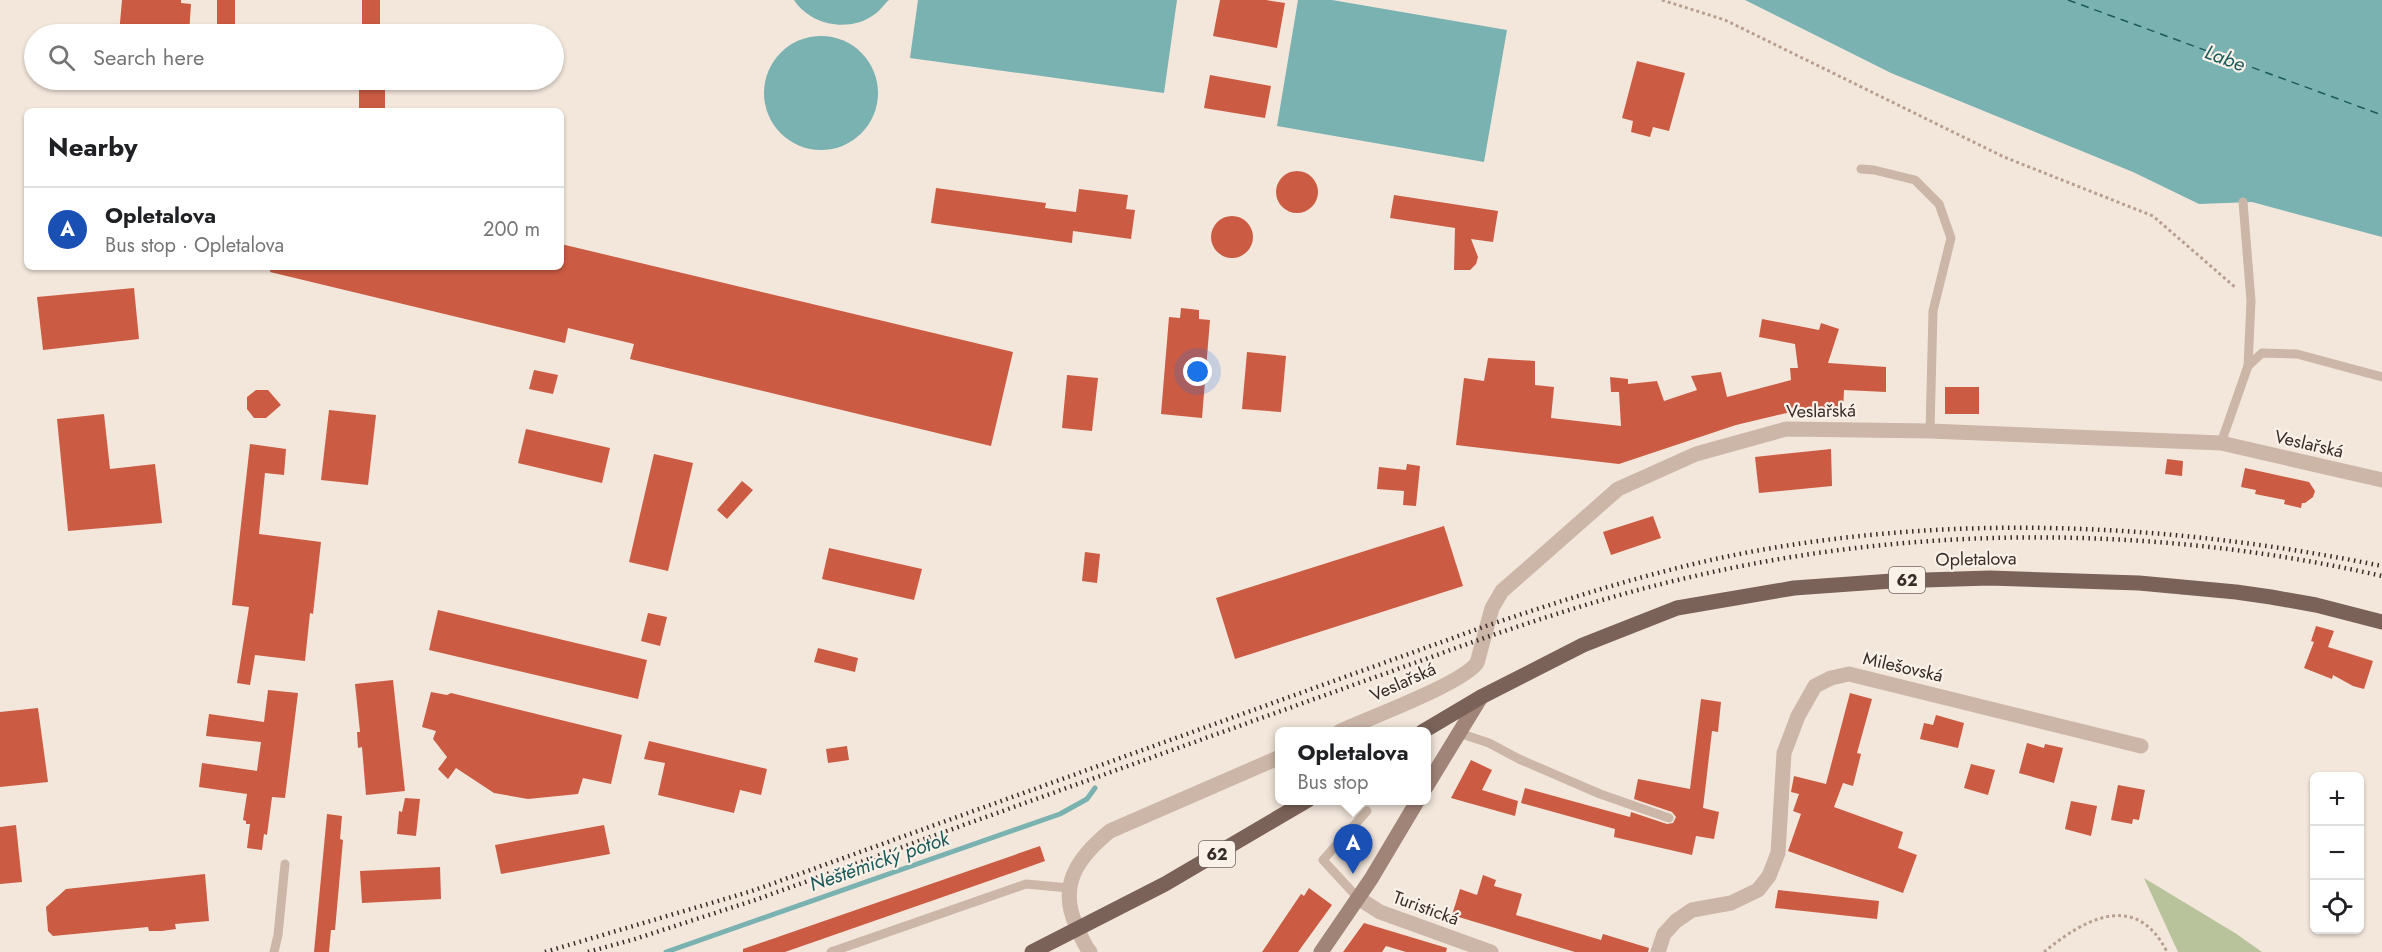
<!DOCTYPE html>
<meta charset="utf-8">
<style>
:root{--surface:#fff;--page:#f2f2f2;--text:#202124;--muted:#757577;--line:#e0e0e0;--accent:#0b8043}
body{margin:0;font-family:Jost,sans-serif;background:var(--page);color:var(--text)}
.controls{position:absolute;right:18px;bottom:18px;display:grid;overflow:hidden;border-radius:9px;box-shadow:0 2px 4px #0004}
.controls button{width:54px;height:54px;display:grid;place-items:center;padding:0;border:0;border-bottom:2px solid var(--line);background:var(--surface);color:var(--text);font:30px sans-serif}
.you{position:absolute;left:1198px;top:372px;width:21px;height:21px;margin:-15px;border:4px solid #fff;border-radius:50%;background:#1a73e8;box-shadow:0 0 0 9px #1a73e833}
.badge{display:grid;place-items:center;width:39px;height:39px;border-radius:50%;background:var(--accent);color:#fff;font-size:20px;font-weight:700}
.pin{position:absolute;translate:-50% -50px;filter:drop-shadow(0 2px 3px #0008)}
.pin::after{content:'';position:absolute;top:32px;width:21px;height:18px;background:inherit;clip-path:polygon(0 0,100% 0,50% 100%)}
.popup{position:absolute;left:1275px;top:727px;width:156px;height:78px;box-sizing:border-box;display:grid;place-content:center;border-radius:9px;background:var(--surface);filter:drop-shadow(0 2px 4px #0005);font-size:20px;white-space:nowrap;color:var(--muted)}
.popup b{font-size:22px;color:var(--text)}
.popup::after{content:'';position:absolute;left:50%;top:100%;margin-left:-12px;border:12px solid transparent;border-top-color:var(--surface)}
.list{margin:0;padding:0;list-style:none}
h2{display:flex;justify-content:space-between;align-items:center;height:78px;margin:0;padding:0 24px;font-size:26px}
h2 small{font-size:20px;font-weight:400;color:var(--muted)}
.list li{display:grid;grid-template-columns:39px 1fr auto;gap:18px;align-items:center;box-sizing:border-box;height:84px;padding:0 24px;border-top:2px solid var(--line)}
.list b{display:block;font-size:22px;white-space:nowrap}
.list p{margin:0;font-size:20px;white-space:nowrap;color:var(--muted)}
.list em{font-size:20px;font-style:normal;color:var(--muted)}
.icon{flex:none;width:33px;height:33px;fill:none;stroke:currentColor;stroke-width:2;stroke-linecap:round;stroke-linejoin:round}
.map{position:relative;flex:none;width:2382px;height:952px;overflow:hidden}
.search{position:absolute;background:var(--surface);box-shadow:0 2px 4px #0004;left:24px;top:24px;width:540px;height:66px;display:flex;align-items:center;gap:15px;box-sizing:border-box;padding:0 21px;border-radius:33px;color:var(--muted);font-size:22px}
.panel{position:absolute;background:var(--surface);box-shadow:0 2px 4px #0004;left:24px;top:108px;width:540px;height:162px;border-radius:9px}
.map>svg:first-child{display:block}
.green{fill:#b8c39b}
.water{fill:#7ab2b1}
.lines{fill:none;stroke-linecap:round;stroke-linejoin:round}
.stream{stroke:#7ab2b1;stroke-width:5}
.ferry{stroke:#1c5b5c;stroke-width:1.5;stroke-dasharray:8 6;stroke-linecap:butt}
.building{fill:#cb5b42}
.path{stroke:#b8a091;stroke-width:3;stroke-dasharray:3 3;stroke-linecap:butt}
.lane{stroke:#ccb6a7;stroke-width:9}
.street{stroke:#ccb6a7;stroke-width:15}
.secondary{stroke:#a08478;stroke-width:15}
.primary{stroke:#7b6259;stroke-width:15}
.rail{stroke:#382c28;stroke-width:4.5;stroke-dasharray:1.5 4.5;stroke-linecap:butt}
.labels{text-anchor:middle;stroke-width:4.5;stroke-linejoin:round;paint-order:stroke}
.shield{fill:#faf1e9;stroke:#726762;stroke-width:1.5}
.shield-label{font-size:16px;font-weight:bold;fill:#382c28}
.street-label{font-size:18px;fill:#382c28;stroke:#faf1e9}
.water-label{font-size:20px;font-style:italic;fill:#1c5b5c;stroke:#faf1e9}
</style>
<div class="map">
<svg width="2382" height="952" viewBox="0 0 2382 952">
<rect width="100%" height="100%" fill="#f3e7dc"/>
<polygon class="green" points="2144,878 2235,933 2262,952 2178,952"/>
<g class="water">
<path d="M794,0h95c-5,4 -9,11 -14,14 -25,19 -64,12 -81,-14z"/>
<polygon points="918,0 1177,0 1164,93 910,58"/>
<polygon points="1298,0 1332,0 1507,30 1484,162 1277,126"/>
<polygon points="1745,0 2382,0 2382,237 2252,202 2199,204 2133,172 1891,73"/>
<circle cx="821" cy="93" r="57"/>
</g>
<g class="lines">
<polyline class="stream" points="666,952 1060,814 1087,799 1095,788"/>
<polyline class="ferry" points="2068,0 2382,115"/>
</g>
<g class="building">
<polygon points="122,0 181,0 181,3 191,4 189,34 119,34"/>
<rect x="217" y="0" width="18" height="34"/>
<rect x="362" y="0" width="18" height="34"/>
<polygon points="1220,0 1266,0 1285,3 1277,48 1213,36"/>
<polygon points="1637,61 1685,73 1669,131 1653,127 1650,137 1631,132 1633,121 1622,118"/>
<polygon points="1210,75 1271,86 1265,118 1204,108"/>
<polygon points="359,80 385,80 385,108 373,108 373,111 359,111"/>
<circle cx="1297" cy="192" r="21"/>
<polygon points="936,188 1046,203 1045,208 1076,212 1079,189 1128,195 1126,209 1135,210 1131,239 1073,231 1072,243 931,223"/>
<polygon points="1394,195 1498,211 1493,242 1471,239 1478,257 1476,264 1470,270 1454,270 1455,228 1390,218"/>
<circle cx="1232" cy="237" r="21"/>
<polygon points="561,244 1013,352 991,446 630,359 634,344 568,328 565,343 270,272 271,267 561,267"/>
<polygon points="134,288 139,339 43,350 37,297"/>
<polygon points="1181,308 1199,310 1199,319 1210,320 1202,418 1161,414 1169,317 1180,318"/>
<polygon points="1762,319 1819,330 1821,323 1839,329 1828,363 1886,367 1886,392 1844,390 1843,413 1812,413 1812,407 1736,425 1619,464 1456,445 1464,378 1484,381 1488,358 1535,361 1535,385 1554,387 1551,418 1621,426 1619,392 1611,392 1610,377 1628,379 1628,384 1657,381 1664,401 1697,390 1691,376 1721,372 1727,397 1791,380 1790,368 1798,368 1795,344 1759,337"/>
<polygon points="1247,352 1286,356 1281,412 1242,409"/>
<polygon points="534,370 558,375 553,394 529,389"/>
<polygon points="1067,375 1098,378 1092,431 1062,428"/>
<rect x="1945" y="387" width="34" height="27"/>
<polygon points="256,390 268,390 281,405 266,418 254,418 247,409 247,397"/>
<polygon points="329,410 376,415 368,485 321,480"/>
<polygon points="104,414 110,469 155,464 162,523 68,531 57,419"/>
<polygon points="526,429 610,448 602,483 518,463"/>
<polygon points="250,444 286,449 284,475 265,473 259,534 321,542 313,614 310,613 305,661 255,655 250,685 237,683 249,607 232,605"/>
<polygon points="1831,449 1832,486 1759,493 1755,457"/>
<polygon points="654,454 693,463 668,571 629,562"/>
<polygon points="2167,459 2183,461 2182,476 2165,474"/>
<polygon points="1407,464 1420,466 1416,506 1403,505 1404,491 1377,489 1379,467 1406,470"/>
<polygon points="2245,468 2309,482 2315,491 2313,497 2305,503 2302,503 2301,508 2284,504 2285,500 2255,494 2256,490 2241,487"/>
<polygon points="742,481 753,490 727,519 717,510"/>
<polygon points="1653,516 1661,538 1611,555 1603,532"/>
<polygon points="1444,526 1463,586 1235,659 1216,598"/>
<polygon points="829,548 922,569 914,600 822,579"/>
<polygon points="1085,552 1100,554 1097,583 1082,581"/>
<polygon points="438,610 647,660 638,699 429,650"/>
<polygon points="648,613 667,617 660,646 641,641"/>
<polygon points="2316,626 2334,631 2328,647 2373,661 2364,689 2353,686 2333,675 2332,679 2304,668 2314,642 2311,641"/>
<polygon points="818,648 858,658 855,672 814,662"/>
<polygon points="393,680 405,791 366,795 362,747 358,748 357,732 360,732 355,684"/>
<polygon points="268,690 298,693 285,798 272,797 267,835 264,834 262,850 247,848 250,824 246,824 246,821 243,820 247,794 199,787 202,763 257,771 261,742 206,736 209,714 264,722"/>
<polygon points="431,692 447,695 451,693 622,735 611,784 583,778 578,794 528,799 494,793 456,768 448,779 438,769 447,757 433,739 436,731 422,727"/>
<polygon points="1850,693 1872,699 1857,753 1861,754 1853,786 1843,783 1834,807 1903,832 1898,848 1917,855 1903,893 1788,851 1801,814 1793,811 1799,794 1791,792 1794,776 1826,784"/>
<polygon points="1701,699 1721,702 1718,732 1712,731 1703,808 1719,812 1714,839 1696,836 1692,855 1614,837 1615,829 1521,803 1525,788 1630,817 1631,812 1667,824 1673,823 1676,817 1672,812 1634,799 1638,779 1690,789"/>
<polygon points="38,708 48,782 0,787 0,712"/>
<polygon points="1936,715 1964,723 1958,748 1920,739 1924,723 1933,725"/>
<polygon points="649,741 767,769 761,795 740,790 734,813 658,795 665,763 644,759"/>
<polygon points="2027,743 2044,748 2045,744 2063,748 2054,783 2019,773"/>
<polygon points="847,746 849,760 828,763 826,749"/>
<polygon points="1471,760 1492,770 1482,790 1518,801 1515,816 1451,798"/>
<polygon points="1971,764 1995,770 1988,795 1964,788"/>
<polygon points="2118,785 2145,790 2139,820 2133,819 2132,824 2111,820"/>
<polygon points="405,798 420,799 416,836 397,834 399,811 402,812"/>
<polygon points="2071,801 2097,806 2091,836 2065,829"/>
<polygon points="327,814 342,816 340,839 343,840 335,930 331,930 329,952 314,952"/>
<polygon points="16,825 22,882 0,884 0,827"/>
<polygon points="604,825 610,854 501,874 495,845"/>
<polygon points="1040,846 1045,861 1020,870 785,952 743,952 743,949"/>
<polygon points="440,867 441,899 362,903 360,871"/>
<polygon points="205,874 209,921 175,924 176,929 162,931 149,931 148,927 53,936 48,931 46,907 66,889"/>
<polygon points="1483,875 1496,880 1494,886 1522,894 1516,915 1601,940 1603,934 1649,948 1648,952 1575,952 1452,915 1460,889 1477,895"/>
<polygon points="1309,888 1332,905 1298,952 1262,952 1301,894 1304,896"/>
<polygon points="1778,890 1879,901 1877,919 1775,908"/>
<polygon points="1364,923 1447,948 1446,952 1406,952 1386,946 1382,952 1343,952"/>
</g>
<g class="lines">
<g class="path">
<polyline points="1662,0 1725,20 2004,157 2153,216 2236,288"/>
<path d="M2044,952c40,-33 92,-62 123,0"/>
</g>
<g class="lane">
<polyline points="1861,169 1874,170 1915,180 1939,204 1951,238 1933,311 1930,431"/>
<polyline points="2248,366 2262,353 2297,354 2382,377"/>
<polyline points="2221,443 2248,366 2251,301 2243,202"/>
<polyline points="1459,733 1489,743 1519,759 1600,794 1669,818"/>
<polyline points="1358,898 1323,860 1367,811"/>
<polyline points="274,952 278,935 285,864"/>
<polyline points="831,952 1026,884 1069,888"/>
</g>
<g class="street">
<path d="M1339,732c29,-14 121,-47 138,-69l15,-55 10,-17 116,-102 78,-35 90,-25 144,2 291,12 161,37"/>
<polyline points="1358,898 1380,912 1491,952"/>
<path d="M1090,952c-6,-7 -9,-16 -13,-25 -20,-41 1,-70 33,-96l170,-74"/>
<polyline points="1658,952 1664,934 1676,921 1692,910 1731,903 1758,890 1769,876 1778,853 1784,753 1798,716 1815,686 1831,678 1849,674 2141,746"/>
</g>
<g class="secondary">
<polyline points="1426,787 1481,697"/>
<polyline points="1321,952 1371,879 1418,800"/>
</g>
<g class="primary">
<polyline points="1422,732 1481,697 1583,645 1677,608 1794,588 1892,581 1990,578 2139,583 2236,592 2271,597 2316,605 2382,622"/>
<polyline points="1032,952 1165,884 1308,800"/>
</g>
<g class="rail">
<path d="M545,952l207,-61 734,-265c89,-30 177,-58 269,-75 209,-38 420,-27 627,15"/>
<path d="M588,952l47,-13 120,-39 729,-262c70,-24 139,-46 211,-62 224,-52 463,-51 687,0"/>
</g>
</g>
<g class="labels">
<g class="shield">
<rect x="1889" y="567" width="36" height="26" rx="4.5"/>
<rect x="1199" y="841" width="36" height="26" rx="4.5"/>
</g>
<g class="shield-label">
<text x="1907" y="586">62</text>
<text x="1217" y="860">62</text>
</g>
<g class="street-label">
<text transform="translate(1821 411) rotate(-1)" y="6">Veslařská</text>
<text transform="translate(2309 444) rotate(13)" y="6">Veslařská</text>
<text transform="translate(1976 559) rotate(-1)" y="6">Opletalova</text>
<text transform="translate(1903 667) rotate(13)" y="6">Milešovská</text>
<text transform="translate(1403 682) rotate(-24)" y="6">Veslařská</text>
<text transform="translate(1426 908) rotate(20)" y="6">Turistická</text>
</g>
<g class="water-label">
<text transform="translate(2225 58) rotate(20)" y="7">Labe</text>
<text transform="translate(879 861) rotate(-19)" y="7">Neštěmický potok</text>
</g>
</g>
</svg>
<div class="controls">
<button>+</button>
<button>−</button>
<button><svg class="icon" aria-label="locate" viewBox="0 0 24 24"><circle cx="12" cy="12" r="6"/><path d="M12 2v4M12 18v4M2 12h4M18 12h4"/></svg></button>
</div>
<div class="you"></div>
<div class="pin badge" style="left:1353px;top:874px;background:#1a4fb4">A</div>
<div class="popup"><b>Opletalova</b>Bus stop</div>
<div class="search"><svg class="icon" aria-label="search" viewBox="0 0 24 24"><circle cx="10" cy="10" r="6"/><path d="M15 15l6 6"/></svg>Search here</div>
<section class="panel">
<h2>Nearby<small></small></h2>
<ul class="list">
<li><span class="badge" style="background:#1a4fb4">A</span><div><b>Opletalova</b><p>Bus stop · Opletalova</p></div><em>200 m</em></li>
</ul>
</section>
</div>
